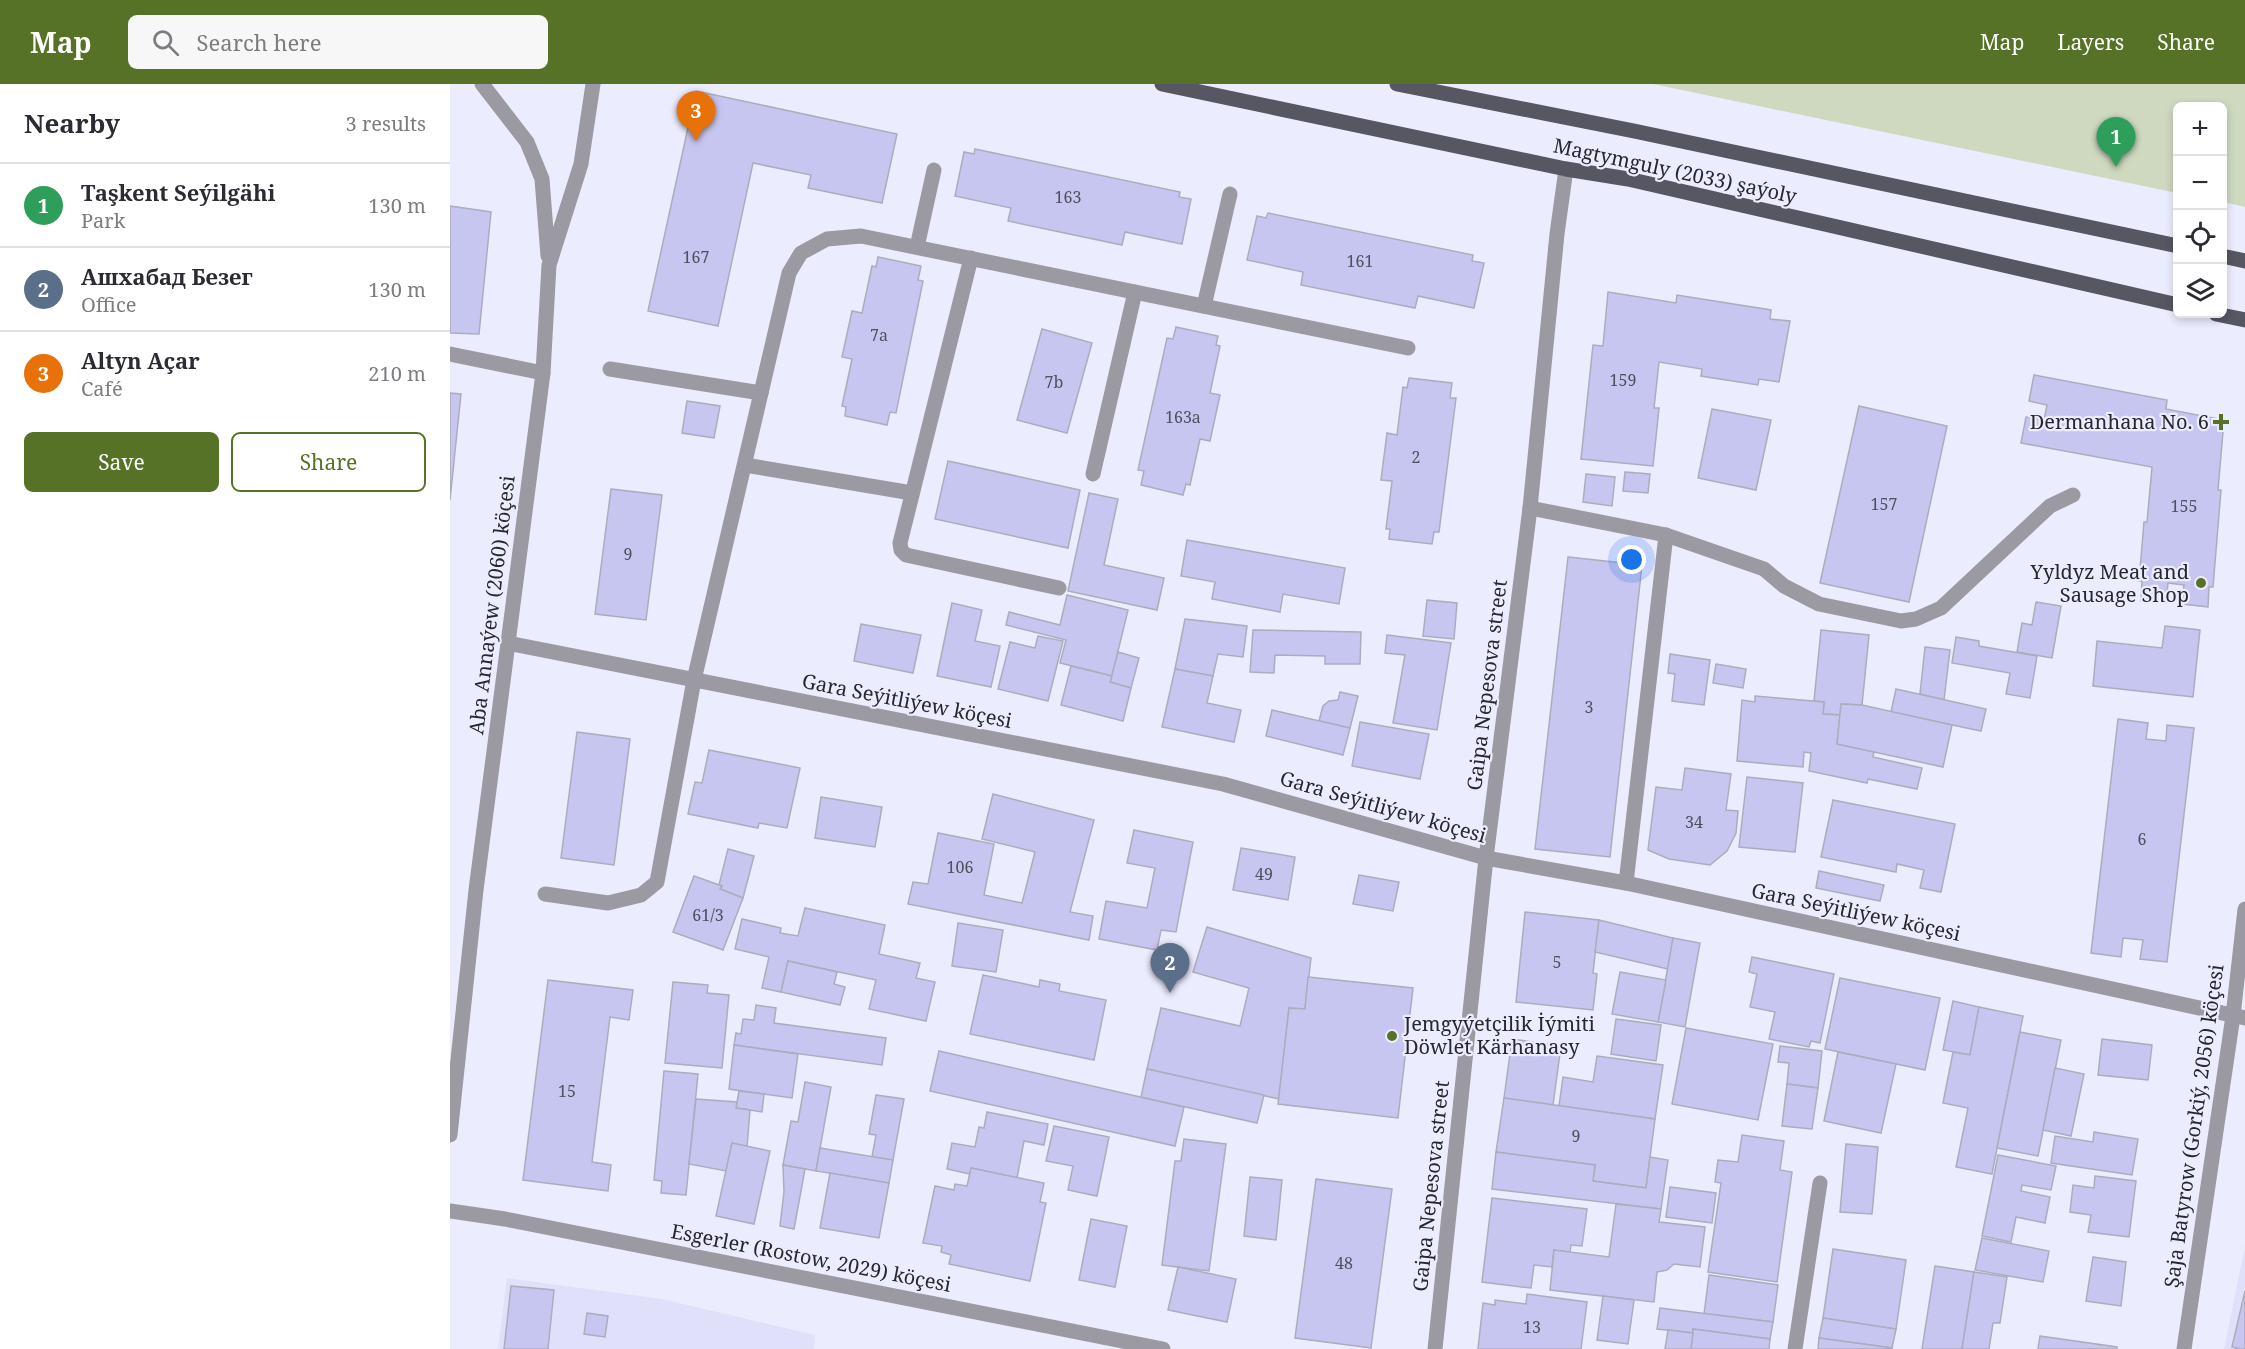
<!DOCTYPE html>
<meta charset="utf-8">
<style>
:root{--surface:#fff;--page:#f7f7f7;--text:#2b2b33;--muted:#7c7c81;--line:#e1e1e2;--accent:#567226}
body{margin:0;font-family:"Noto Serif",serif;background:var(--page);color:var(--text)}
.controls{position:absolute;right:18px;top:18px;display:grid;overflow:hidden;border-radius:9px;box-shadow:0 3px 9px #0003}
.controls button{width:54px;height:54px;display:grid;place-items:center;padding:0;border:0;border-bottom:2px solid var(--line);background:var(--surface);color:var(--text);font:30px sans-serif}
.you{position:absolute;left:1182px;top:476px;width:21px;height:21px;margin:-15px;border:4px solid #fff;border-radius:50%;background:#1a73e8;box-shadow:0 0 0 9px #1a73e833}
.badge{display:grid;place-items:center;width:39px;height:39px;border-radius:50%;background:var(--accent);color:#fff;font-size:20px;font-weight:700}
.pin{position:absolute;translate:-50% -50px;filter:drop-shadow(0 2px 3px #0008)}
.pin::after{content:'';position:absolute;top:32px;width:21px;height:18px;background:inherit;clip-path:polygon(0 0,100% 0,50% 100%)}
.list{margin:0;padding:0;list-style:none}
h2{display:flex;justify-content:space-between;align-items:center;height:78px;margin:0;padding:0 24px;font-size:26px}
h2 small{font-size:20px;font-weight:400;color:var(--muted)}
.list li{display:grid;grid-template-columns:39px 1fr auto;gap:18px;align-items:center;box-sizing:border-box;height:84px;padding:0 24px;border-top:2px solid var(--line)}
.list b{display:block;font-size:22px;white-space:nowrap}
.list p{margin:0;font-size:20px;white-space:nowrap;color:var(--muted)}
.list em{font-size:20px;font-style:normal;color:var(--muted)}
.actions{display:flex;gap:12px;padding:18px 24px}
.actions a{flex:1;padding:14px 0;border:2px solid var(--accent);border-radius:9px;text-align:center;font-size:21px;color:var(--accent)}
.actions .main{background:var(--accent);color:#fff}
.icon{flex:none;width:33px;height:33px;fill:none;stroke:currentColor;stroke-width:2;stroke-linecap:round;stroke-linejoin:round}
.map{position:relative;flex:none;width:1795px;height:1265px;overflow:hidden}
header{display:flex;align-items:center;gap:36px;box-sizing:border-box;height:84px;padding:0 30px;background:var(--accent);color:#fff}
header strong{font-size:28px}
nav{display:flex;gap:33px;margin-inline-start:auto;font-size:21px}
.search{width:420px;height:54px;background:var(--page);display:flex;align-items:center;gap:15px;box-sizing:border-box;padding:0 21px;border-radius:9px;color:var(--muted);font-size:22px}
main{display:flex}
aside{flex:1;background:var(--surface)}
.map>svg:first-child{display:block}
.built{fill:#e0e0fa}
.green{fill:#ced9c0}
.building{fill:#c7c6f0;stroke:#acacbe;stroke-width:1.5}
.lines{fill:none;stroke-linecap:round;stroke-linejoin:round}
.minor{stroke:#9b9aa2;stroke-width:15}
.major{stroke:#575764;stroke-width:15}
.poi-dot{fill:#567226;stroke:#ececff;stroke-width:2}
.labels{text-anchor:middle;stroke-width:4.5;stroke-linejoin:round;paint-order:stroke}
.number-label{font-size:16px;fill:#504f5e}
.street-label{font-size:20px;fill:#28272e;stroke:#ececff}
.poi-label{font-size:20px;fill:#28272e;stroke:#ececff;text-anchor:end}
</style>
<header>
<strong>Map</strong>
<div class="search"><svg class="icon" aria-label="search" viewBox="0 0 24 24"><circle cx="10" cy="10" r="6"/><path d="M15 15l6 6"/></svg>Search here</div>
<nav><a>Map</a><a>Layers</a><a>Share</a></nav>
</header>
<main>
<aside>
<h2>Nearby<small>3 results</small></h2>
<ul class="list">
<li><span class="badge" style="background:#2e9e5b">1</span><div><b>Taşkent Seýilgähi</b><p>Park</p></div><em>130 m</em></li>
<li><span class="badge" style="background:#5c6f8a">2</span><div><b>Ашхабад Безег</b><p>Office</p></div><em>130 m</em></li>
<li><span class="badge" style="background:#e8710a">3</span><div><b>Altyn Açar</b><p>Café</p></div><em>210 m</em></li>
</ul>
<div class="actions"><a class="main">Save</a><a>Share</a></div>
</aside>
<div class="map">
<svg width="1795" height="1265" viewBox="0 0 1795 1265">
<rect width="100%" height="100%" fill="#ececff"/>
<g class="built">
<polygon points="1795,1162 1795,1265 1774,1265"/>
<polygon points="57,1194 212,1215 365,1251 364,1265 48,1265"/>
</g>
<polygon class="green" points="1203,0 1795,0 1795,123 1773,118 1772,22 1728,22 1727,109"/>
<g class="building">
<polygon points="246,7 447,50 432,119 358,104 361,91 303,79 268,242 198,227"/>
<polygon points="525,65 730,108 729,113 741,115 732,160 675,148 672,161 558,137 561,124 505,112 514,68 524,70"/>
<polygon points="0,122 41,128 29,250 0,249"/>
<polygon points="818,129 1023,171 1022,177 1034,179 1024,224 968,212 965,224 851,201 853,188 797,176 807,132 816,134"/>
<polygon points="428,173 471,182 468,196 473,197 446,329 440,328 437,341 395,332 396,323 392,322 402,275 392,273 402,227 412,229 422,182 426,183"/>
<polygon points="1158,208 1226,219 1227,211 1321,226 1320,235 1340,237 1329,298 1309,295 1308,301 1251,292 1252,285 1209,278 1204,324 1209,324 1203,382 1131,375 1143,261 1153,262"/>
<polygon points="726,243 768,252 766,261 770,262 760,309 770,311 760,357 750,355 740,401 736,400 733,411 691,401 694,387 688,386 717,254 723,255"/>
<polygon points="592,245 642,259 617,349 567,336"/>
<polygon points="1584,291 1717,316 1716,325 1774,336 1768,406 1771,406 1763,503 1759,503 1758,523 1732,520 1734,501 1718,499 1716,519 1691,517 1692,497 1689,497 1694,438 1697,438 1702,383 1571,359 1576,333 1594,336 1597,321 1579,317"/>
<polygon points="959,294 1002,299 1000,314 1006,314 989,448 984,448 982,460 939,455 940,445 936,445 942,397 931,396 937,349 947,351 953,303 957,304"/>
<polygon points="0,309 11,310 0,416"/>
<polygon points="237,317 270,322 264,354 232,349"/>
<polygon points="1409,322 1497,342 1459,518 1370,499"/>
<polygon points="1262,325 1321,336 1306,406 1248,394"/>
<polygon points="498,377 630,406 618,464 485,435"/>
<polygon points="1175,388 1200,390 1198,409 1173,407"/>
<polygon points="1136,390 1165,393 1162,422 1133,418"/>
<polygon points="161,405 212,411 196,536 145,530"/>
<polygon points="639,409 668,415 654,481 714,494 707,526 618,507"/>
<polygon points="737,456 895,484 889,520 833,510 830,528 762,515 765,498 731,492"/>
<polygon points="1118,473 1192,481 1160,773 1085,765"/>
<polygon points="617,511 678,526 662,592 610,579 616,556 556,541 559,528 610,541"/>
<polygon points="977,516 1007,519 1004,555 973,552"/>
<polygon points="1586,518 1611,522 1602,574 1567,568 1572,539 1582,541"/>
<polygon points="502,519 532,526 525,557 550,562 541,603 487,592"/>
<polygon points="735,535 797,542 793,573 768,570 763,592 725,585"/>
<polygon points="411,540 471,551 463,589 404,577"/>
<polygon points="1715,542 1750,546 1743,613 1643,602 1647,557 1712,564"/>
<polygon points="803,546 911,548 910,580 875,580 875,572 825,571 824,589 800,588"/>
<polygon points="1371,546 1419,551 1412,621 1391,620 1390,631 1373,630 1374,618 1364,617"/>
<polygon points="937,551 1001,559 987,646 943,639 955,571 935,569"/>
<polygon points="588,552 613,557 598,617 548,605 560,558 585,564"/>
<polygon points="1506,553 1529,557 1529,562 1587,572 1580,614 1556,610 1560,589 1502,579"/>
<polygon points="1475,563 1500,566 1494,616 1470,610"/>
<polygon points="668,568 689,574 681,604 660,598"/>
<polygon points="1220,570 1260,576 1254,621 1222,617 1225,590 1218,589"/>
<polygon points="1266,580 1296,585 1293,604 1263,599"/>
<polygon points="621,582 662,592 660,598 681,604 673,637 611,621"/>
<polygon points="725,585 763,592 757,619 791,626 784,658 712,643"/>
<polygon points="1446,605 1536,625 1531,647 1441,628"/>
<polygon points="890,608 908,612 900,644 869,637 873,622 879,617 888,616"/>
<polygon points="1305,612 1374,618 1373,630 1390,631 1387,660 1424,668 1423,673 1472,684 1467,705 1418,695 1417,699 1359,687 1361,669 1354,668 1353,683 1287,677 1292,616 1305,618"/>
<polygon points="1391,620 1412,621 1502,641 1493,683 1387,660"/>
<polygon points="822,626 900,644 893,671 816,652"/>
<polygon points="1668,635 1698,639 1696,655 1716,657 1717,641 1744,644 1717,878 1690,875 1693,856 1673,854 1671,873 1641,869"/>
<polygon points="910,638 979,650 970,695 902,682"/>
<polygon points="127,648 180,655 164,781 111,774"/>
<polygon points="259,666 350,684 337,744 309,739 308,744 238,730 245,698 252,699"/>
<polygon points="1235,684 1281,690 1276,726 1288,727 1286,749 1277,767 1260,781 1219,775 1198,766 1206,703 1232,706"/>
<polygon points="1297,693 1353,699 1345,768 1289,763"/>
<polygon points="543,710 644,736 620,828 643,832 639,856 458,820 463,798 478,800 488,749 544,760 534,811 572,819 585,768 532,755"/>
<polygon points="371,713 432,723 425,763 365,754"/>
<polygon points="1383,716 1505,740 1491,808 1470,804 1474,786 1447,780 1446,788 1371,773"/>
<polygon points="684,746 743,758 726,848 711,846 707,866 649,855 656,817 697,824 705,784 677,779"/>
<polygon points="791,764 845,773 838,816 783,806"/>
<polygon points="278,765 304,772 293,814 270,805 272,802 269,801"/>
<polygon points="1369,787 1434,801 1430,817 1366,804"/>
<polygon points="909,791 949,798 943,827 903,820"/>
<polygon points="244,792 272,802 270,805 293,814 273,866 223,848"/>
<polygon points="355,824 435,841 429,870 470,879 466,894 485,898 476,937 419,925 426,896 338,877 331,908 312,904 319,873 285,865 292,835 331,844 330,849 348,852"/>
<polygon points="1075,828 1149,836 1143,889 1147,890 1143,926 1066,918"/>
<polygon points="1149,836 1223,854 1218,885 1145,868"/>
<polygon points="508,839 553,846 546,888 502,882"/>
<polygon points="757,843 861,874 855,925 839,924 829,1015 697,985 711,924 790,942 799,904 743,888"/>
<polygon points="1223,854 1250,859 1235,943 1208,938"/>
<polygon points="1302,873 1384,890 1370,959 1361,957 1359,963 1319,955 1325,928 1300,923 1307,890 1299,888"/>
<polygon points="338,877 387,888 384,900 395,903 390,921 331,908"/>
<polygon points="1170,888 1216,896 1208,938 1162,930"/>
<polygon points="533,891 589,903 590,896 610,900 609,907 656,916 644,976 520,950"/>
<polygon points="858,893 963,904 948,1034 828,1020 839,924 855,925"/>
<polygon points="1390,894 1490,914 1475,986 1375,965"/>
<polygon points="98,896 183,906 179,936 160,933 142,1078 161,1081 158,1107 73,1096"/>
<polygon points="223,898 258,901 257,909 279,911 272,984 215,979"/>
<polygon points="1503,917 1529,923 1520,971 1493,966"/>
<polygon points="306,921 326,924 324,939 436,954 432,981 284,961 286,949 291,950 293,935 304,936"/>
<polygon points="1529,923 1573,932 1542,1090 1506,1083 1518,1024 1493,1019 1503,968 1520,971"/>
<polygon points="1166,935 1211,941 1206,977 1161,970"/>
<polygon points="1236,944 1323,960 1308,1036 1222,1020"/>
<polygon points="1570,948 1611,956 1588,1072 1547,1064"/>
<polygon points="1062,955 1111,962 1103,1021 1054,1014"/>
<polygon points="1652,955 1702,961 1698,996 1648,991"/>
<polygon points="284,961 348,970 342,1014 279,1005"/>
<polygon points="1330,962 1372,967 1368,1004 1337,1000 1339,979 1328,978"/>
<polygon points="489,967 734,1023 725,1062 480,1007"/>
<polygon points="1388,968 1446,980 1431,1049 1374,1037"/>
<polygon points="1147,972 1213,981 1205,1035 1109,1022 1113,993 1143,998"/>
<polygon points="1605,984 1634,990 1621,1052 1593,1046"/>
<polygon points="697,985 814,1011 807,1039 691,1013"/>
<polygon points="214,987 248,990 236,1111 211,1109 212,1097 204,1096"/>
<polygon points="355,998 381,1003 366,1087 333,1081 341,1037 348,1038"/>
<polygon points="1337,1000 1368,1004 1362,1045 1332,1042"/>
<polygon points="289,1007 314,1010 312,1028 286,1024"/>
<polygon points="426,1011 454,1015 443,1076 422,1073 426,1051 419,1050"/>
<polygon points="1054,1014 1205,1035 1196,1104 1143,1097 1145,1081 1046,1068"/>
<polygon points="246,1015 287,1018 286,1024 300,1026 297,1063 282,1059 276,1087 239,1080"/>
<polygon points="537,1028 598,1040 594,1061 574,1057 567,1094 521,1084 520,1090 497,1085 502,1059 525,1063 529,1043 534,1044"/>
<polygon points="604,1042 659,1053 647,1112 618,1106 623,1082 596,1077"/>
<polygon points="1644,1048 1688,1055 1682,1091 1601,1079 1605,1052 1643,1058"/>
<polygon points="1292,1051 1334,1057 1330,1086 1342,1088 1327,1198 1258,1188 1271,1099 1265,1098 1268,1076 1288,1078"/>
<polygon points="734,1055 776,1060 759,1187 712,1181 725,1077 731,1077"/>
<polygon points="282,1059 320,1067 304,1140 266,1132"/>
<polygon points="1396,1060 1428,1063 1422,1130 1390,1128"/>
<polygon points="370,1064 443,1076 439,1099 366,1087"/>
<polygon points="1046,1068 1145,1081 1143,1097 1196,1104 1200,1073 1218,1076 1211,1125 1042,1105"/>
<polygon points="1548,1071 1606,1082 1601,1106 1572,1101 1571,1107 1600,1113 1595,1139 1566,1133 1561,1158 1532,1152"/>
<polygon points="333,1081 355,1085 344,1145 330,1142 334,1108"/>
<polygon points="521,1084 594,1099 590,1118 596,1119 580,1197 499,1180 501,1171 491,1168 492,1162 473,1159 485,1102 504,1106 505,1100 517,1102"/>
<polygon points="380,1089 439,1099 429,1154 370,1144"/>
<polygon points="1645,1092 1686,1097 1679,1153 1638,1148 1641,1131 1620,1128 1623,1101 1644,1104"/>
<polygon points="800,1093 832,1096 826,1156 794,1152"/>
<polygon points="866,1095 942,1105 921,1264 845,1254"/>
<polygon points="1220,1103 1266,1109 1262,1139 1216,1133"/>
<polygon points="1042,1114 1137,1125 1132,1162 1121,1161 1120,1168 1104,1166 1102,1183 1084,1181 1081,1204 1032,1198"/>
<polygon points="1166,1120 1211,1125 1209,1138 1255,1143 1250,1183 1224,1180 1217,1186 1207,1188 1204,1218 1100,1206 1104,1166 1159,1173"/>
<polygon points="641,1135 677,1142 665,1203 629,1196"/>
<polygon points="1532,1154 1599,1167 1593,1198 1525,1186"/>
<polygon points="1383,1165 1456,1176 1446,1245 1373,1234"/>
<polygon points="1643,1173 1676,1178 1671,1222 1636,1217"/>
<polygon points="1485,1182 1524,1188 1512,1265 1472,1265"/>
<polygon points="728,1183 786,1195 777,1238 718,1226"/>
<polygon points="1524,1188 1557,1193 1550,1239 1543,1239 1539,1265 1512,1265"/>
<polygon points="1259,1191 1328,1201 1323,1238 1254,1230"/>
<polygon points="61,1202 104,1206 98,1265 54,1265"/>
<polygon points="1795,1207 1795,1265 1790,1265 1782,1263"/>
<polygon points="1077,1210 1137,1218 1131,1265 1028,1265 1033,1219 1045,1221 1045,1216 1076,1220"/>
<polygon points="1153,1212 1184,1216 1178,1260 1147,1256"/>
<polygon points="1210,1224 1323,1238 1320,1255 1243,1245 1243,1249 1207,1245"/>
<polygon points="137,1229 158,1232 155,1253 134,1250"/>
<polygon points="1373,1234 1446,1245 1442,1264 1369,1254"/>
<polygon points="1243,1245 1320,1255 1319,1265 1241,1265"/>
<polygon points="1218,1246 1243,1249 1241,1265 1215,1265"/>
<polygon points="1590,1252 1667,1263 1667,1265 1588,1265"/>
<polygon points="1369,1254 1442,1264 1442,1265 1368,1265"/>
</g>
<g class="lines">
<g class="minor">
<polyline points="32,0 77,58 92,95 98,172"/>
<polyline points="467,163 484,86"/>
<polyline points="521,174 450,459 451,466 456,471 609,504"/>
<polyline points="754,222 780,110"/>
<polyline points="0,270 93,289"/>
<polyline points="160,285 311,309"/>
<polyline points="295,381 462,409"/>
<polyline points="643,390 685,208"/>
<polyline points="1080,424 1216,451 1314,485 1334,502 1369,520 1451,537 1466,535 1491,524 1600,422 1623,411"/>
<polyline points="58,559 773,700 1036,774 1176,799 1795,934"/>
<polyline points="1176,799 1216,451"/>
<polyline points="95,810 158,819 191,811 207,798 244,596 339,189 351,169 377,155 411,152 958,264"/>
<polyline points="0,1051 26,806 93,289 99,181 131,80 143,0"/>
<polyline points="0,1127 55,1135 713,1265"/>
<polyline points="985,1265 1036,774 1080,424 1107,150 1116,85"/>
<polyline points="1345,1265 1370,1099"/>
<polyline points="1734,1265 1783,932 1795,825"/>
</g>
<g class="major">
<polyline points="712,0 1116,85 1178,95 1728,221"/>
<polyline points="947,0 1184,47 1728,162"/>
<polyline points="1772,172 1795,177"/>
<polyline points="1766,230 1795,236"/>
</g>
</g>
<g class="poi-dot">
<path d="M1768 329h6v6h6v6h-6v6h-6v-6h-6v-6h6z"/>
<circle cx="1751" cy="499" r="6"/>
<circle cx="942" cy="952" r="6"/>
</g>
<g class="labels">
<g class="number-label">
<text x="618" y="119">163</text>
<text x="246" y="179">167</text>
<text x="910" y="183">161</text>
<text x="429" y="257">7a</text>
<text x="1173" y="302">159</text>
<text x="604" y="304">7b</text>
<text x="733" y="339">163а</text>
<text x="966" y="379">2</text>
<text x="1434" y="426">157</text>
<text x="1734" y="428">155</text>
<text x="178" y="476">9</text>
<text x="1139" y="629">3</text>
<text x="1244" y="744">34</text>
<text x="1692" y="761">6</text>
<text x="510" y="789">106</text>
<text x="814" y="796">49</text>
<text x="258" y="837">61/3</text>
<text x="1107" y="884">5</text>
<text x="117" y="1013">15</text>
<text x="1126" y="1058">9</text>
<text x="894" y="1185">48</text>
<text x="1082" y="1249">13</text>
</g>
<g class="street-label">
<text transform="translate(1225 87) rotate(12)" y="7">Magtymguly (2033) şaýoly</text>
<text transform="translate(42 521) rotate(-83)" y="7">Aba Annaýew (2060) köçesi</text>
<text transform="translate(1037 601) rotate(-83)" y="7">Gaipa Nepesova street</text>
<text transform="translate(457 617) rotate(11)" y="7">Gara Seýitliýew köçesi</text>
<text transform="translate(933 723) rotate(16)" y="7">Gara Seýitliýew köçesi</text>
<text transform="translate(1406 828) rotate(12)" y="7">Gara Seýitliýew köçesi</text>
<text transform="translate(1744 1042) rotate(-82)" y="7">Şaja Batyrow (Gorkiý, 2056) köçesi</text>
<text transform="translate(981 1102) rotate(-84)" y="7">Gaipa Nepesova street</text>
<text transform="translate(361 1174) rotate(11)" y="7">Esgerler (Rostow, 2029) köçesi</text>
</g>
<g class="poi-label">
<text x="1759" y="345">Dermanhana No. 6</text>
<text x="1739" y="495">Yyldyz Meat and<tspan x="1739" dy="23">Sausage Shop</tspan></text>
<text x="954" y="947" text-anchor="start">Jemgyýetçilik İýmiti<tspan x="954" dy="23">Döwlet Kärhanasy</tspan></text>
</g>
</g>
</svg>
<div class="controls">
<button>+</button>
<button>−</button>
<button><svg class="icon" aria-label="locate" viewBox="0 0 24 24"><circle cx="12" cy="12" r="6"/><path d="M12 2v4M12 18v4M2 12h4M18 12h4"/></svg></button>
<button><svg class="icon" aria-label="layers" viewBox="0 0 24 24"><path d="M12 4l9 5-9 5-9-5zM3 14l9 5 9-5"/></svg></button>
</div>
<div class="you"></div>
<div class="pin badge" style="left:1666px;top:83px;background:#2e9e5b">1</div>
<div class="pin badge" style="left:720px;top:909px;background:#5c6f8a">2</div>
<div class="pin badge" style="left:246px;top:57px;background:#e8710a">3</div>
</div>
</main>
